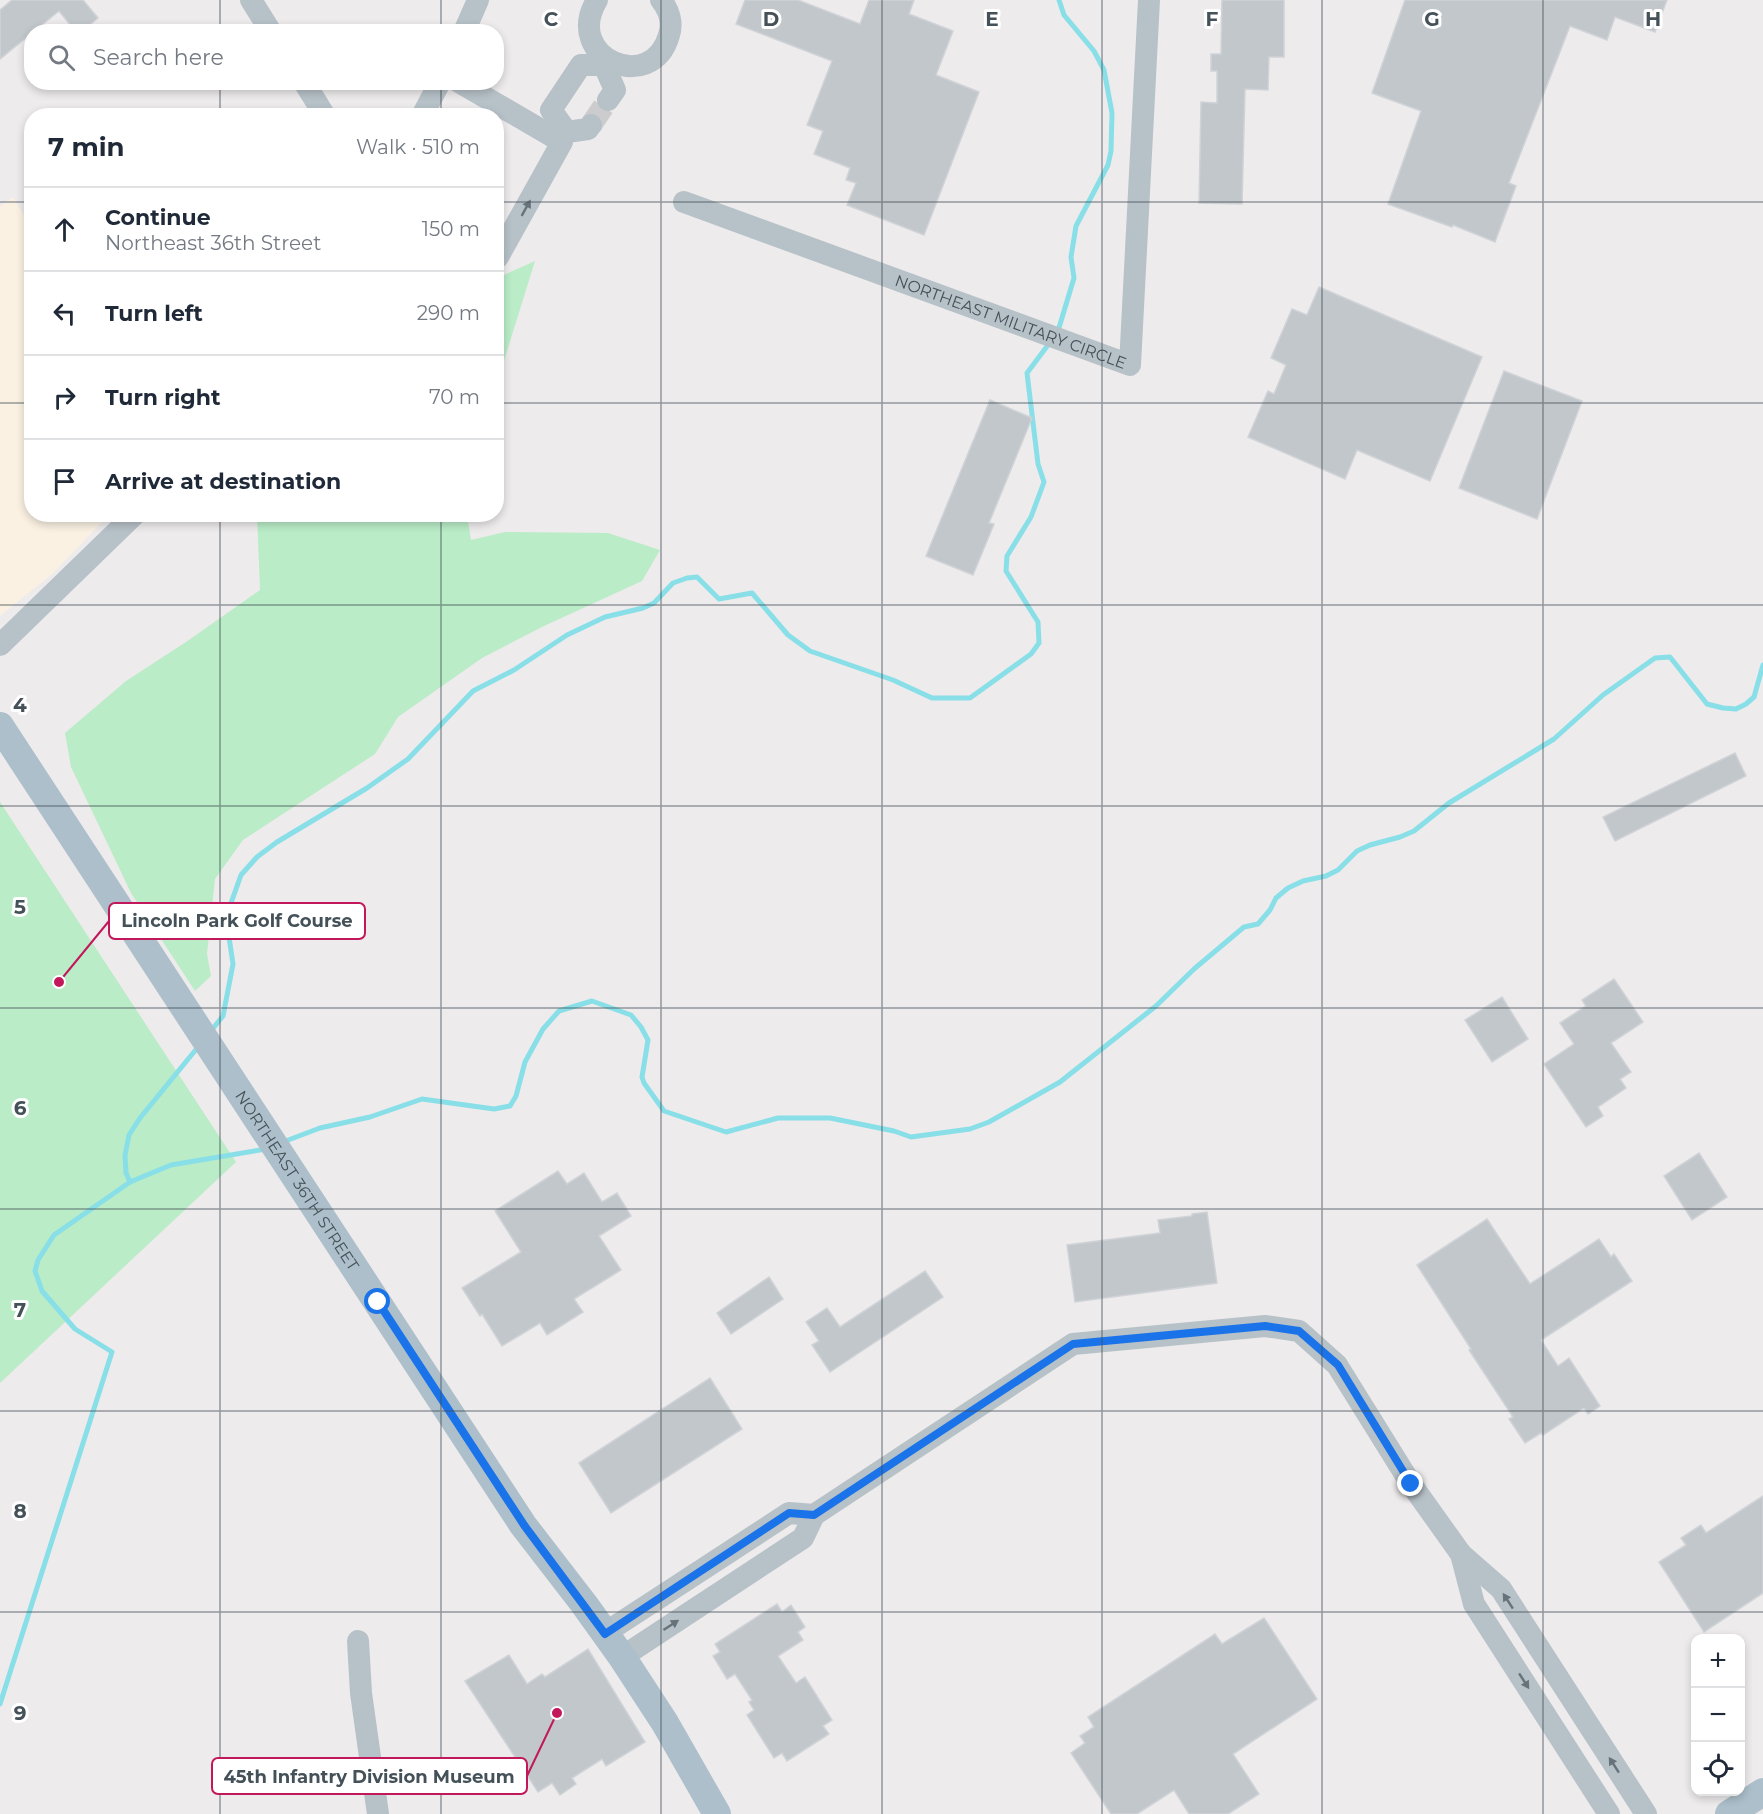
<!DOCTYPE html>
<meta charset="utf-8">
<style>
:root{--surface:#fff;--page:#f6f6f7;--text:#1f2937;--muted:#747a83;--line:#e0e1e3}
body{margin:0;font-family:Montserrat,sans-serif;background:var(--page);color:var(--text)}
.controls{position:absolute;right:18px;bottom:18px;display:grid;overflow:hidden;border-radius:12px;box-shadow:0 3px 9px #0003}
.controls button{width:54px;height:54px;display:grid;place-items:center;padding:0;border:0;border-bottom:2px solid var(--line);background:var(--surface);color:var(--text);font:30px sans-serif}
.stop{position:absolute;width:18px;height:18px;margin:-14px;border:4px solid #1a73e8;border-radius:50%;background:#fff}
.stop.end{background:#1a73e8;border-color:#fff;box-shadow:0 2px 6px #0008}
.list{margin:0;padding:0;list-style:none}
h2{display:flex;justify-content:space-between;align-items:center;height:78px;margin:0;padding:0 24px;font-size:26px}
h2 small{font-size:20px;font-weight:400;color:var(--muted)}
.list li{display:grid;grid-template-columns:39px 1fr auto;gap:18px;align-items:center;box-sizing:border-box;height:84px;padding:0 24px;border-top:2px solid var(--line)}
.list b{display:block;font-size:22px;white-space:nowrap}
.list p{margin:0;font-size:20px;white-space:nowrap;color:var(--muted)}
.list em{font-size:20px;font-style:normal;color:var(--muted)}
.icon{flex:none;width:33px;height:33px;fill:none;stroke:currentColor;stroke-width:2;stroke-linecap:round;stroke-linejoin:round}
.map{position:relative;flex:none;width:1763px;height:1814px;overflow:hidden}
.search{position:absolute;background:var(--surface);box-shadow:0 3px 9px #0003;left:24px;top:24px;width:480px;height:66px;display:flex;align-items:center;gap:15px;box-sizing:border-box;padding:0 21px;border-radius:24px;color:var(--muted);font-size:22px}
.panel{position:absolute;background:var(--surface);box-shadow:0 3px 9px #0003;left:24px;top:108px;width:480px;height:414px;border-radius:24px}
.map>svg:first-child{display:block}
.commercial{fill:#faf1e3}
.green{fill:#baecc7}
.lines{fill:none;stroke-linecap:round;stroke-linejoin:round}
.stream{stroke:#88dfe7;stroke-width:5}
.building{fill:#c2c7cb;stroke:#cfd3d7;stroke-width:1.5}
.minor-tunnel{stroke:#ccccce;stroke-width:22;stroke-dasharray:22 11;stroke-linecap:butt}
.minor{stroke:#b7c2c8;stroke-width:22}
.major{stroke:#acbfca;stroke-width:28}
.oneway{fill:#67737a}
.route{stroke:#1a73e8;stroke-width:8}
.grid{fill:none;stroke:#455158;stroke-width:1.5;stroke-opacity:0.55}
.labels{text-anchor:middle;stroke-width:6;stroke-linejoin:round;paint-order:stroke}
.street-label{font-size:16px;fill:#455158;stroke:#fff}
.grid-label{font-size:20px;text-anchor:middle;font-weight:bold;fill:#455158;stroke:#fff;stroke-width:6;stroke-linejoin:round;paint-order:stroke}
.leader{fill:none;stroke:#c2185b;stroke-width:2}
.callout-dot{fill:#c2185b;stroke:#fff;stroke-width:2}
.callout{fill:#fff;stroke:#c2185b;stroke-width:2}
.callout-label{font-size:18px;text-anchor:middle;font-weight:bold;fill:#455158}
</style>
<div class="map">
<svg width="1763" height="1814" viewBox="0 0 1763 1814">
<rect width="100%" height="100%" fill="#eeebec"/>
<polygon class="commercial" points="13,197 31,227 32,514 109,515 52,574 0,616 0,206"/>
<g class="green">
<polygon points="535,261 497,383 497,278"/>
<polygon points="257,515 467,515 471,540 505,532 608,533 660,550 642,581 544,626 482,658 398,717 375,754 243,840 215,879 207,954 211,976 195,991 131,893 71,767 65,733 126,681 186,642 260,590"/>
<polygon points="0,802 236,1162 0,1383"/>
</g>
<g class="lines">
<g class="stream">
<polyline points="1058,331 1074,278 1071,257 1076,226 1108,165 1111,151 1112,113 1104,70 1094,51 1064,15 1059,0"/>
<polyline points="210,1032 223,1016 233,964 226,917 241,875 257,857 277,842 367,788 408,759 473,691 514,670 567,635 605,617 643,608 654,603 673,583 687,578 697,577 719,599 752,593 788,635 810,651 893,680 932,698 970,698 1031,654 1039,643 1038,622 1006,571 1007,556 1031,517 1044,482 1038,464 1027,373 1051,341"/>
<polyline points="283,1142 320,1128 370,1117 422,1099 494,1109 510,1106 516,1096 525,1062 543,1029 559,1011 592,1001 631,1015 641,1027 648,1040 642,1077 644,1083 664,1111 726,1132 778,1118 830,1118 894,1131 911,1137 970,1129 989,1122 1060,1082 1156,1006 1194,969 1244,927 1258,924 1270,910 1276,898 1288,888 1303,881 1326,876 1338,870 1357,851 1370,845 1400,837 1414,831 1449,803 1554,739 1603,695 1655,658 1670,657 1707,704 1723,708 1736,709 1746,704 1754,697 1763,665"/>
<polyline points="130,1182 126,1173 125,1155 129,1135 140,1118 198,1047"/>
<polyline points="0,1704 112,1352 75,1329 42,1291 35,1271 38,1260 54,1235 130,1182 171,1165 266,1149"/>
</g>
</g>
<g class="building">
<polygon points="12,0 83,0 98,18 81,32 76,32 59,11 0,59 0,10"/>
<polygon points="745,0 798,0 860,24 869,0 914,0 909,14 953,31 936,75 979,92 924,235 847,205 856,183 846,180 850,168 814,154 823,131 807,125 832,61 736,24"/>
<polygon points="1222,0 1284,0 1284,57 1269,57 1268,90 1245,89 1242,204 1199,203 1201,102 1217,103 1217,71 1211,71 1211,54 1221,54"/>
<polygon points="1405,0 1667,0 1655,32 1615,17 1607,40 1570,26 1509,183 1516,186 1495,242 1453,225 1452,227 1388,204 1421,111 1372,93"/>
<polygon points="1319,287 1482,357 1430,481 1357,450 1345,479 1248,437 1268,391 1274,394 1286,365 1271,358 1292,309 1307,315"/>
<polygon points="1504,371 1582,401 1537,519 1459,488"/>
<polygon points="990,400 1032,418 989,523 994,524 973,575 926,556"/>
<polygon points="1735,753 1746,776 1615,841 1603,817"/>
<polygon points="1614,979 1643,1022 1611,1043 1631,1072 1620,1079 1626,1088 1598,1107 1603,1116 1586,1127 1544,1064 1574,1044 1560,1023 1586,1006 1582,1000"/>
<polygon points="1502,997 1528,1039 1492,1062 1465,1020"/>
<polygon points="1699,1153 1727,1197 1692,1220 1664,1176"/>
<polygon points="558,1171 567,1184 584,1173 602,1202 617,1193 631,1216 599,1236 621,1270 574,1299 583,1312 547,1335 540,1323 502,1346 482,1314 480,1316 462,1288 521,1252 495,1211"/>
<polygon points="1207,1212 1217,1283 1075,1302 1067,1245 1160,1233 1158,1220 1192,1216 1192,1214"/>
<polygon points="1487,1219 1530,1284 1599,1239 1611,1257 1614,1254 1632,1281 1541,1340 1558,1366 1569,1358 1600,1406 1588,1414 1584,1408 1543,1435 1541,1433 1525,1443 1509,1419 1513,1417 1469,1350 1471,1349 1417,1265"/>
<polygon points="925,1271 943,1297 830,1372 812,1345 819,1341 806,1322 827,1308 840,1327"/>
<polygon points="769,1277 783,1299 731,1334 717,1313"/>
<polygon points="710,1378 742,1429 611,1513 579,1463"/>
<polygon points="1763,1496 1763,1593 1704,1632 1659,1562 1686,1545 1681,1538 1701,1525 1706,1533"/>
<polygon points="777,1604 782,1612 791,1605 805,1627 798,1632 803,1640 778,1656 796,1683 805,1677 832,1720 823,1726 829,1734 787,1761 782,1753 774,1758 747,1715 754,1710 749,1702 752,1700 735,1674 727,1679 713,1656 720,1652 715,1644"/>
<polygon points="1264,1618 1317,1699 1233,1754 1259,1794 1228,1814 1189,1814 1174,1790 1137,1814 1111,1814 1071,1753 1085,1743 1080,1736 1094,1727 1088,1717 1215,1634 1222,1644"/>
<polygon points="588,1649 645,1742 606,1766 602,1759 572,1778 576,1784 560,1795 552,1783 538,1792 465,1681 509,1655 527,1684 542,1674 545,1677"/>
</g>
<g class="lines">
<polyline class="minor-tunnel" points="591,125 608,100"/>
<g class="minor">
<polyline points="251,0 271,32"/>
<path d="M597,0c-35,58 55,96 72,35 4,-12 0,-25 -8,-35"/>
<polyline points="464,32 478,0"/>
<polyline points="304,82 325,116"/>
<polyline points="459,82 562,142 498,257 496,257"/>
<polyline points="422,116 440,82"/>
<polyline points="591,125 588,129 567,132 551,110 581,65 604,65 615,90 608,100"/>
<path id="s1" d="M684,202l446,163 19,-365"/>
<polyline points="0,645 135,514"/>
<polyline points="1461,1554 1474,1604 1609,1814"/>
<polyline points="605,1633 789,1513 814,1515"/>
<polyline points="358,1641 361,1693 378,1814"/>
<polyline points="622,1657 803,1538 814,1515 1073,1344 1265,1326 1299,1331 1337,1365 1411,1484 1461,1554 1501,1589 1646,1814"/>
</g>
<g class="major">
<path id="s2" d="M0,726l523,799 61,79 38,53 43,66 52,91"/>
<polyline points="1729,1814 1763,1792"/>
</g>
</g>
<defs><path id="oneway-solid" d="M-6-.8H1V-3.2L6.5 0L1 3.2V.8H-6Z" transform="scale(1.5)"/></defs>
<g class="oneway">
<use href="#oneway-solid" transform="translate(526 208) rotate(-61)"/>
<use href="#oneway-solid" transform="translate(1508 1601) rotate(-123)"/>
<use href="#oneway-solid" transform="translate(671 1625) rotate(-33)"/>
<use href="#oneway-solid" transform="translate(1524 1681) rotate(57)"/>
<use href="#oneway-solid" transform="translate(1614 1765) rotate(-123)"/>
</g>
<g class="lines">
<polyline class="route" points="378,1302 524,1525 605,1634 789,1513 814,1515 1073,1344 1265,1326 1299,1331 1338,1365 1411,1484"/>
</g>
<path class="grid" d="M220,0v32M441,0v32M661,0v1814M882,0v1814M1102,0v1814M1322,0v1814M1543,0v1814M220,82v34M441,82v34M0,202h32M496,202h1267M0,403h32M496,403h1267M220,514v1300M441,514v1300M0,605h1763M0,806h1763M0,1008h1763M0,1209h1763M0,1411h1763M0,1612h1763"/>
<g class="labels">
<g class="street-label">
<text dy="6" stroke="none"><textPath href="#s1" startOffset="348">NORTHEAST MILITARY CIRCLE</textPath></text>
<text dy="6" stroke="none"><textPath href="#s2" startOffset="543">NORTHEAST 36TH STREET</textPath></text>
</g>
</g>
<g class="grid-label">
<text x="551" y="26">C</text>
<text x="771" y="26">D</text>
<text x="992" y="26">E</text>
<text x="1212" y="26">F</text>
<text x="1432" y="26">G</text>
<text x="1653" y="26">H</text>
<text x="20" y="712">4</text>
<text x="20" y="914">5</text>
<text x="20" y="1115">6</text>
<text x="20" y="1317">7</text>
<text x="20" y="1518">8</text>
<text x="20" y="1720">9</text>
</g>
<path class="leader" d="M59 982L109 921M557 1713L527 1776"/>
<g class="callout-dot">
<circle cx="59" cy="982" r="6"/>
<circle cx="557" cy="1713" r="6"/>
</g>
<g class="callout">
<rect x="109" y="903" width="256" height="36" rx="6"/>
<rect x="212" y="1758" width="315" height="36" rx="6"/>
</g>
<g class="callout-label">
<text x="237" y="927">Lincoln Park Golf Course</text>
<text x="369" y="1783">45th Infantry Division Museum</text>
</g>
</svg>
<div class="controls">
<button>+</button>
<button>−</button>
<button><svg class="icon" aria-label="locate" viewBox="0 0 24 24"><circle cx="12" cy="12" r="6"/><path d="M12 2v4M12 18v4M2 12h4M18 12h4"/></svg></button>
</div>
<div class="stop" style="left:378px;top:1302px"></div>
<div class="stop end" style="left:1411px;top:1484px"></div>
<div class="search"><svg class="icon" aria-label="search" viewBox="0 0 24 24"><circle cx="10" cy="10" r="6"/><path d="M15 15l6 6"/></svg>Search here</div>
<section class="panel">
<h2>7 min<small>Walk · 510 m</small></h2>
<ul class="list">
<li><svg class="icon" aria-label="ahead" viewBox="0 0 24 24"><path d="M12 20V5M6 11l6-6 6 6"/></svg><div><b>Continue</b><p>Northeast 36th Street</p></div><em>150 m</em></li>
<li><svg class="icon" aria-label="left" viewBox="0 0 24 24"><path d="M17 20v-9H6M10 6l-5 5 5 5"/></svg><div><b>Turn left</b></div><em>290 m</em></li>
<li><svg class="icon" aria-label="right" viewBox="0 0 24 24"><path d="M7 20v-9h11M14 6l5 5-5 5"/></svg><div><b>Turn right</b></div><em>70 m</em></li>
<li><svg class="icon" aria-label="arrive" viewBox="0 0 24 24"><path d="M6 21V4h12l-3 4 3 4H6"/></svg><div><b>Arrive at destination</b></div></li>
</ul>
</section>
</div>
